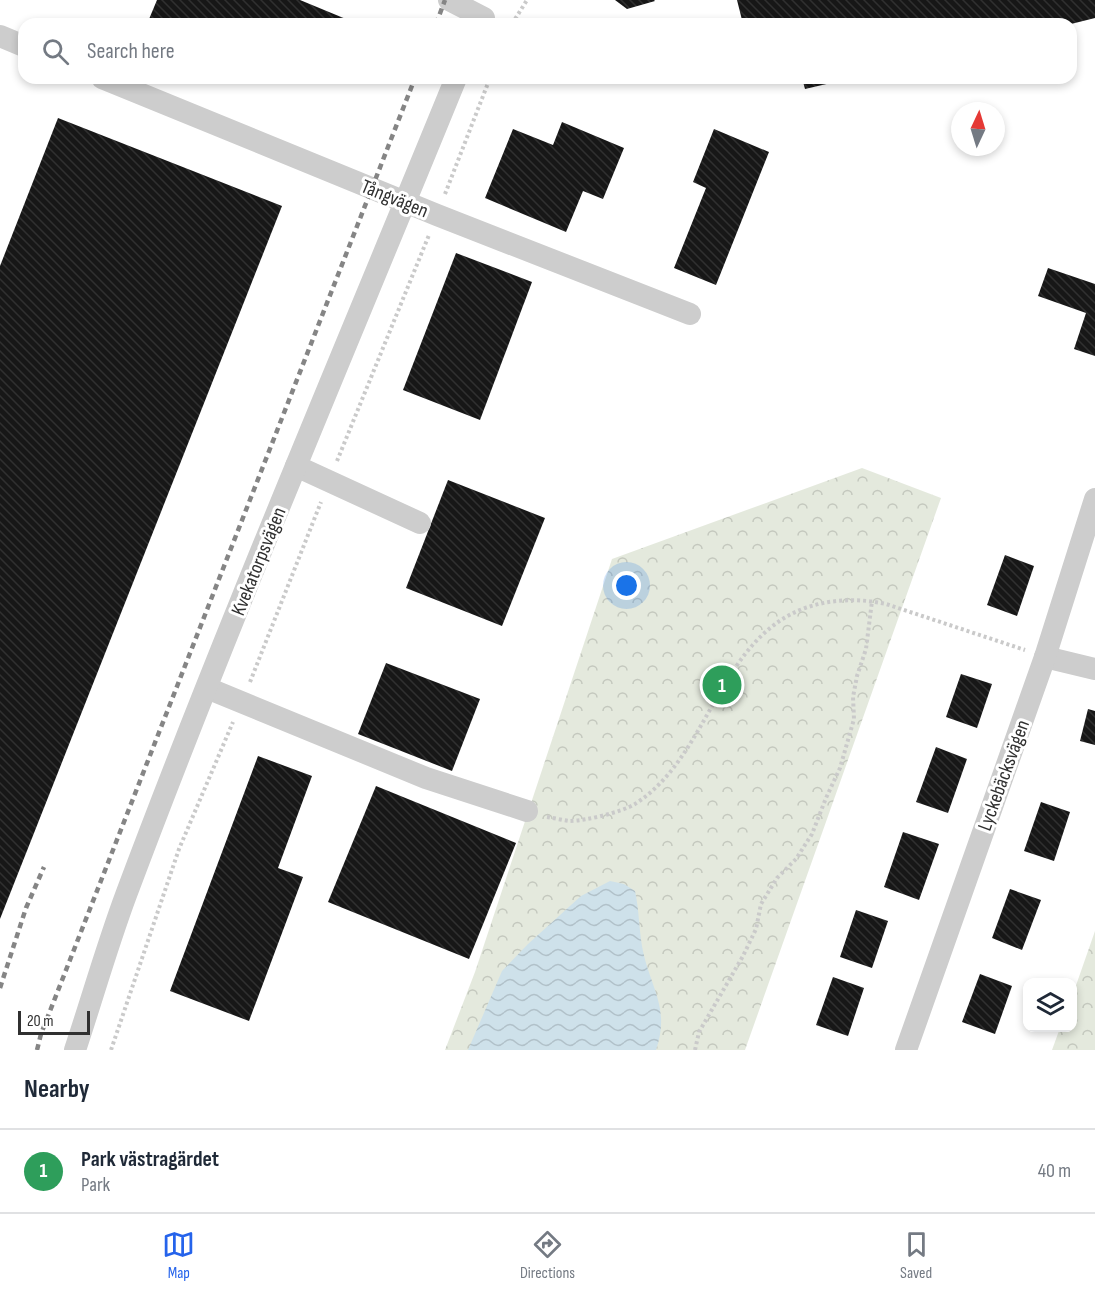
<!DOCTYPE html>
<meta charset="utf-8">
<style>
:root{--surface:#fff;--page:#f6f6f7;--text:#1f2937;--muted:#747a83;--line:#e0e1e3;--accent:#2563eb}
body{margin:0;font-family:"Sofia Sans Condensed",sans-serif;background:var(--page);color:var(--text)}
.controls{position:absolute;right:18px;bottom:18px;display:grid;overflow:hidden;border-radius:12px;box-shadow:0 3px 9px #0003}
.controls button{width:54px;height:54px;display:grid;place-items:center;padding:0;border:0;border-bottom:2px solid var(--line);background:var(--surface);color:var(--text);font:30px sans-serif}
.compass{position:absolute;left:951px;top:102px;width:54px;height:54px;border-radius:50%;background:var(--surface);box-shadow:0 3px 9px #0003;rotate:4deg}
.scale{position:absolute;left:18px;bottom:15px;width:72px;box-sizing:border-box;padding-left:6px;border:3px solid #303030;border-top:0;font-size:16px;line-height:21px;white-space:nowrap;color:#303030;-webkit-text-stroke:4px #fff;paint-order:stroke}
.you{position:absolute;left:627px;top:586px;width:21px;height:21px;margin:-15px;border:4px solid #fff;border-radius:50%;background:#1a73e8;box-shadow:0 0 0 9px #1a73e833}
.badge{display:grid;place-items:center;width:39px;height:39px;border-radius:50%;background:var(--accent);color:#fff;font-size:20px;font-weight:700}
.pin{position:absolute;translate:-50% -50%;border:3px solid #fff;box-shadow:0 2px 6px #0006}
.list{margin:0;padding:0;list-style:none}
h2{display:flex;justify-content:space-between;align-items:center;height:78px;margin:0;padding:0 24px;font-size:26px}
h2 small{font-size:20px;font-weight:400;color:var(--muted)}
.list li{display:grid;grid-template-columns:39px 1fr auto;gap:18px;align-items:center;box-sizing:border-box;height:84px;padding:0 24px;border-top:2px solid var(--line)}
.list b{display:block;font-size:22px;white-space:nowrap}
.list p{margin:0;font-size:20px;white-space:nowrap;color:var(--muted)}
.list em{font-size:20px;font-style:normal;color:var(--muted)}
.icon{flex:none;width:33px;height:33px;fill:none;stroke:currentColor;stroke-width:2;stroke-linecap:round;stroke-linejoin:round}
.map{position:relative;flex:none;width:1095px;height:1050px;overflow:hidden}
.search{position:absolute;background:var(--surface);box-shadow:0 3px 9px #0003;left:18px;right:18px;top:18px;height:66px;display:flex;align-items:center;gap:15px;box-sizing:border-box;padding:0 21px;border-radius:18px;color:var(--muted);font-size:22px}
.sheet{height:162px;background:var(--surface)}
nav{display:flex;justify-content:space-around;align-items:center;box-sizing:border-box;height:84px;border-top:2px solid var(--line);background:var(--surface);font-size:16px;color:var(--muted)}
nav a{display:grid;justify-items:center;gap:3px}
nav .on{color:var(--accent)}
.map>svg:first-child{display:block}
.park{fill:url(#park-crowns)}
.water{fill:url(#water-waves)}
.building{fill:url(#building-back-hatch)}
.lines{fill:none;stroke-linecap:round;stroke-linejoin:round}
.path{stroke:#cacaca;stroke-width:4;stroke-dasharray:3 3;stroke-linecap:butt}
.minor{stroke:#cdcdcd;stroke-width:22}
.rail{stroke:#858585;stroke-width:4.5;stroke-dasharray:6 4.5;stroke-linecap:butt}
.labels{text-anchor:middle;stroke-width:6;stroke-linejoin:round;paint-order:stroke}
.street-label{font-size:20px;fill:#303030;stroke:#fff}
</style>
<div class="map">
<svg width="1095" height="1050" viewBox="0 0 1095 1050">
<defs>
<pattern id="park-crowns" width="20" height="18" patternUnits="userSpaceOnUse" patternTransform="scale(1.5)"><rect width="20" height="18" fill="#e4e9dd"/><path d="M2 6a3 3 0 1 1 6 0M12 15a3 3 0 1 1 6 0" fill="none" stroke="#c4c8be"/></pattern>
<pattern id="water-waves" width="16" height="10" patternUnits="userSpaceOnUse" patternTransform="scale(1.5)"><rect width="16" height="10" fill="#cee1ea"/><path d="M0 5q4-4 8 0t8 0" fill="none" stroke="#b1c1c9"/></pattern>
<pattern id="building-back-hatch" width="6" height="6" patternUnits="userSpaceOnUse" patternTransform="scale(1.5)"><rect width="6" height="6" fill="#171717"/><path d="M-1 5l2 2M0 0l6 6M5-1l2 2" fill="none" stroke="#303030"/></pattern>
</defs>
<rect width="100%" height="100%" fill="#fff"/>
<g class="park">
<polygon points="862,468 941,498 745,1050 445,1050 475,972 612,559"/>
<polygon points="1095,931 1095,1050 1052,1050 1060,1028 1072,1028 1073,994"/>
</g>
<path class="water" d="M610,881l14,3 11,7c4,18 4,37 7,55 7,40 29,61 14,104h-188l34,-79 26,-27 53,-48z"/>
<g class="building">
<polygon points="157,0 300,0 358,24 147,24"/>
<polygon points="615,0 654,0 655,1 627,9"/>
<polygon points="737,0 1095,0 1095,18 1071,24 743,24"/>
<polygon points="802,78 848,78 848,79 805,89"/>
<polygon points="58,118 282,206 0,919 0,266"/>
<polygon points="562,122 624,148 603,199 583,191 566,232 485,198 513,129 553,145"/>
<polygon points="714,129 769,152 716,285 674,268 706,188 693,182"/>
<polygon points="456,253 532,282 480,420 403,390"/>
<polygon points="1048,268 1095,284 1095,356 1074,349 1086,313 1038,296"/>
<polygon points="448,480 545,518 502,626 406,588"/>
<polygon points="1005,555 1034,566 1017,616 987,605"/>
<polygon points="386,663 480,699 452,771 358,734"/>
<polygon points="961,674 992,684 977,728 946,717"/>
<polygon points="1088,709 1095,711 1095,745 1080,741"/>
<polygon points="936,747 967,759 948,813 916,802"/>
<polygon points="258,756 312,776 278,868 303,877 249,1021 170,991"/>
<polygon points="376,786 516,843 469,959 328,902"/>
<polygon points="1041,802 1070,812 1054,861 1024,851"/>
<polygon points="903,832 939,844 919,900 884,887"/>
<polygon points="1010,889 1041,900 1022,950 992,938"/>
<polygon points="856,910 888,921 872,968 840,957"/>
<polygon points="980,974 1012,986 995,1034 962,1022"/>
<polygon points="833,977 864,988 848,1036 816,1025"/>
</g>
<g class="lines">
<g class="path">
<polyline points="512,24 527,0"/>
<polyline points="445,194 490,78"/>
<polyline points="337,461 429,235"/>
<polyline points="250,682 321,502"/>
<path d="M547,817c7,1 15,3 22,4 16,0 53,-9 66,-17 75,-48 83,-164 170,-196 26,-9 54,-10 81,-4l139,46"/>
<polyline points="111,1050 179,849 233,722"/>
<polyline points="695,1050 699,1032 743,956 756,929 761,904 777,878 796,859 812,834 826,798 840,768 854,719 853,697 857,676 866,649 872,601"/>
</g>
<g class="minor">
<polyline points="449,0 484,18"/>
<polyline points="0,36 24,46"/>
<polyline points="102,78 437,215 690,314"/>
<polyline points="296,466 420,523"/>
<polyline points="1045,657 1095,669"/>
<polyline points="207,688 426,778 527,811"/>
<path d="M75,1050c17,-51 32,-104 51,-155 103,-275 219,-545 330,-817"/>
<polyline points="906,1050 1045,657 1095,499"/>
</g>
<g class="rail">
<polyline points="436,24 445,0"/>
<polyline points="0,988 26,908 44,867"/>
<polyline points="37,1050 41,1034 415,78"/>
</g>
</g>
<g class="labels">
<g class="street-label">
<text transform="translate(395 198) rotate(22)" y="7">Tångvägen</text>
<text transform="translate(258 561) rotate(-68)" y="7">Kvekatorpsvägen</text>
<text transform="translate(1003 775) rotate(-70)" y="7">Lyckebäcksvägen</text>
</g>
</g>
</svg>
<div class="controls">
<button><svg class="icon" aria-label="layers" viewBox="0 0 24 24"><path d="M12 4l9 5-9 5-9-5zM3 14l9 5 9-5"/></svg></button>
</div>
<svg class="compass" viewBox="-18 -18 36 36"><path d="M0-13l5 13h-10z" fill="#e53935"/><path d="M0 13l5-13h-10z" fill="#747a83"/></svg>
<div class="scale">20 m</div>
<div class="you"></div>
<div class="pin badge" style="left:722px;top:685px;background:#2e9e5b">1</div>
<div class="search"><svg class="icon" aria-label="search" viewBox="0 0 24 24"><circle cx="10" cy="10" r="6"/><path d="M15 15l6 6"/></svg>Search here</div>
</div>
<section class="sheet">
<h2>Nearby<small></small></h2>
<ul class="list">
<li><span class="badge" style="background:#2e9e5b">1</span><div><b>Park västragärdet</b><p>Park</p></div><em>40 m</em></li>
</ul>
</section>
<nav>
<a class="on"><svg class="icon" aria-label="map" viewBox="0 0 24 24"><path d="M3 6l6-2 6 2 6-2v14l-6 2-6-2-6 2zM9 4v14M15 6v14"/></svg>Map</a>
<a><svg class="icon" aria-label="directions" viewBox="0 0 24 24"><path d="M12 3l9 9-9 9-9-9zM9 14v-3h6M13 9l2 2-2 2"/></svg>Directions</a>
<a><svg class="icon" aria-label="saved" viewBox="0 0 24 24"><path d="M7 4h10v16l-5-4-5 4z"/></svg>Saved</a>
</nav>
